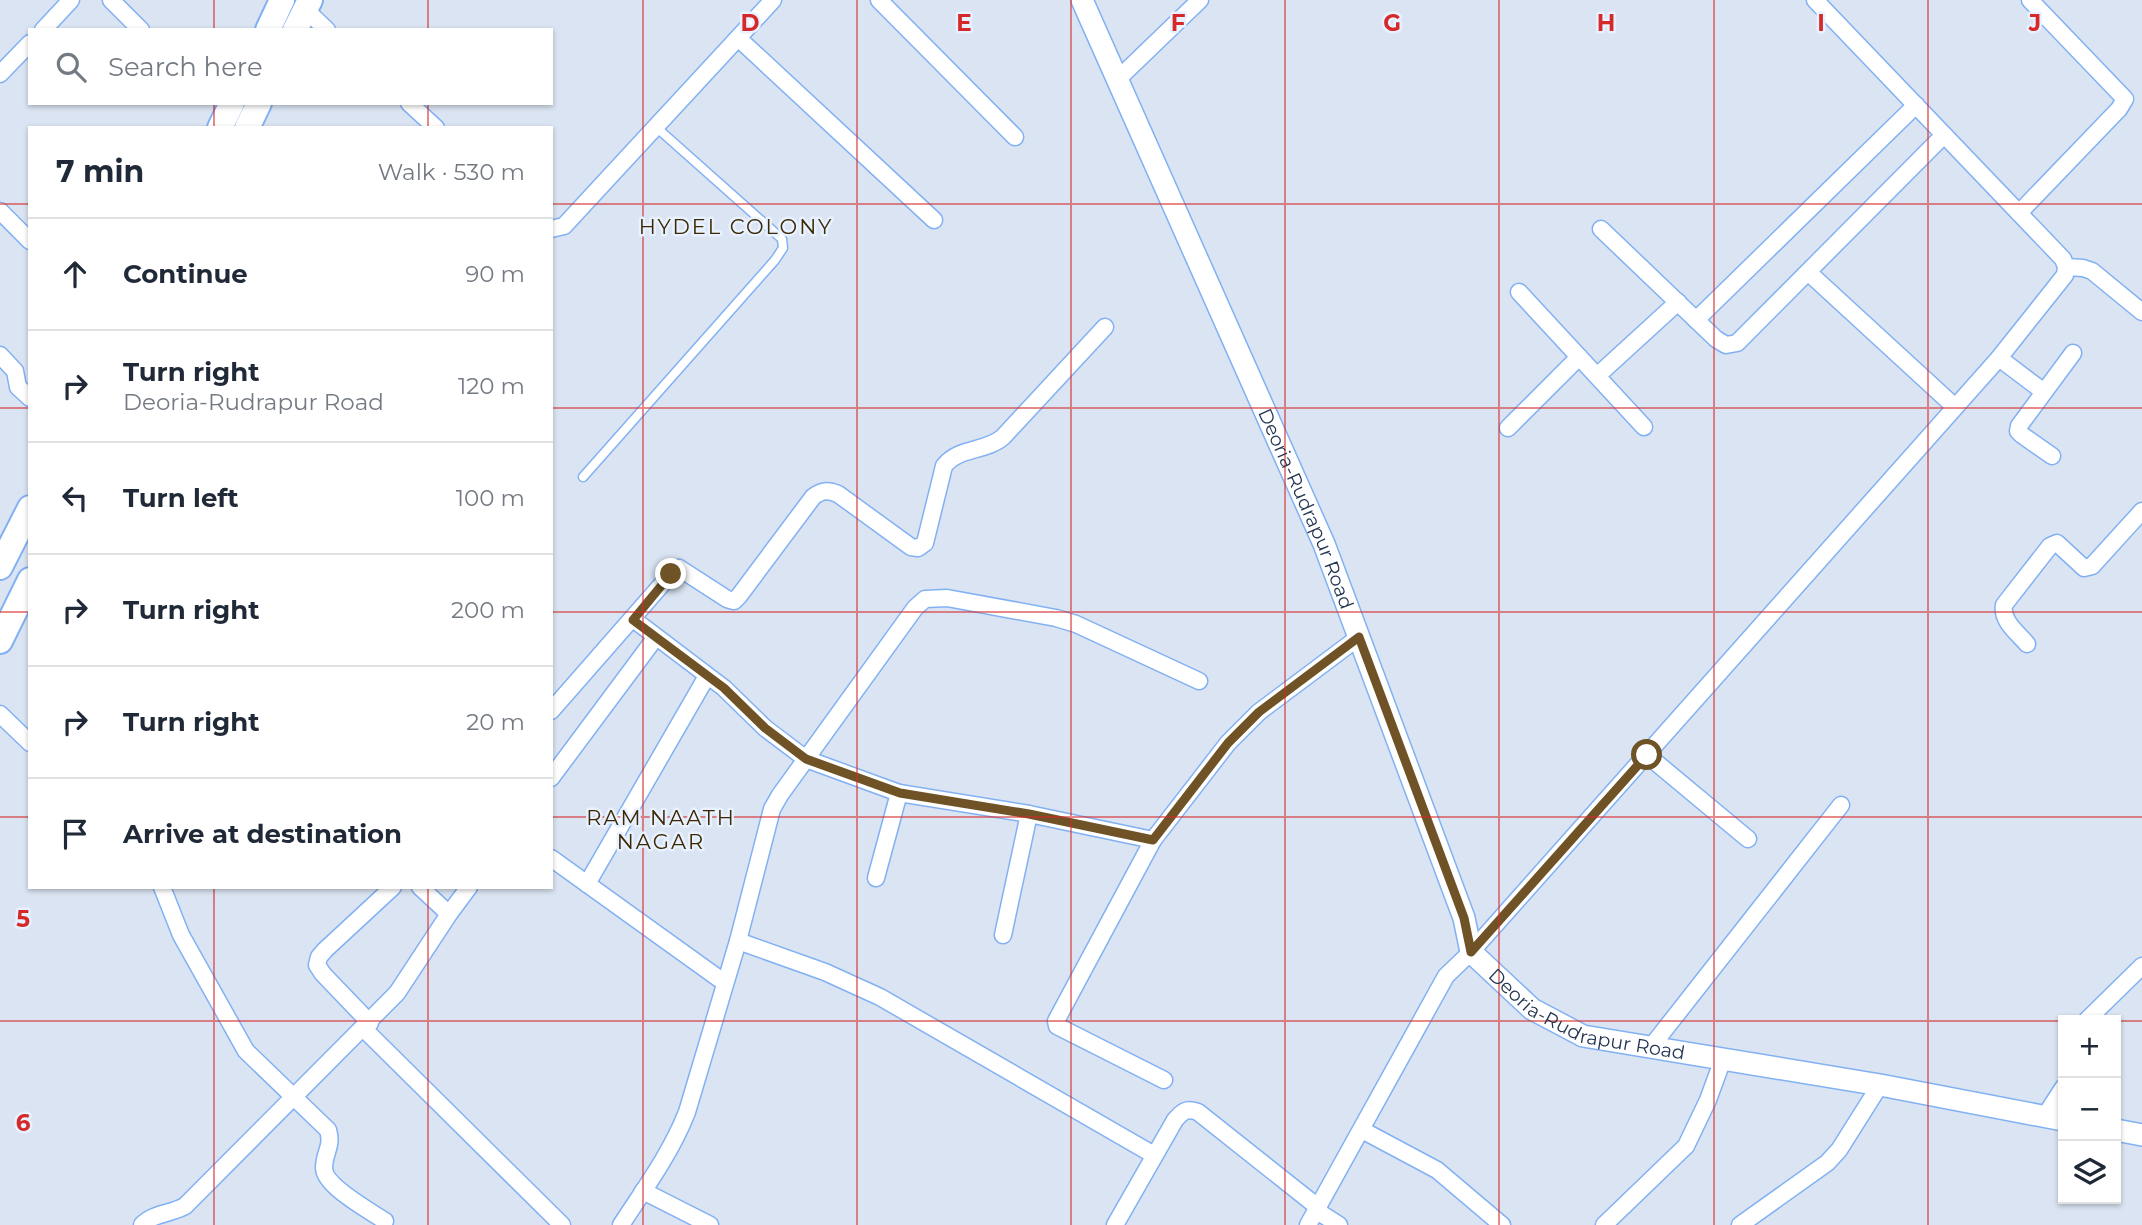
<!DOCTYPE html>
<meta charset="utf-8">
<style>
:root{--surface:#fff;--page:#f6f6f7;--text:#1f2937;--muted:#747a83;--line:#e0e1e3}
body{margin:0;font-family:Montserrat,sans-serif;background:var(--page);color:var(--text)}
.controls{position:absolute;right:21px;bottom:21px;display:grid;overflow:hidden;border-radius:0px;box-shadow:0 2px 5px #0004}
.controls button{width:63px;height:63px;display:grid;place-items:center;padding:0;border:0;border-bottom:2px solid var(--line);background:var(--surface);color:var(--text);font:35px sans-serif}
.stop{position:absolute;width:21px;height:21px;margin:-16px;border:5px solid #6f5326;border-radius:50%;background:#fff}
.stop.end{background:#6f5326;border-color:#fff;box-shadow:0 2px 7px #0008}
.list{margin:0;padding:0;list-style:none}
h2{display:flex;justify-content:space-between;align-items:center;height:91px;margin:0;padding:0 28px;font-size:30px}
h2 small{font-size:23px;font-weight:400;color:var(--muted)}
.list li{display:grid;grid-template-columns:46px 1fr auto;gap:21px;align-items:center;box-sizing:border-box;height:112px;padding:0 28px;border-top:2px solid var(--line)}
.list b{display:block;font-size:26px;white-space:nowrap}
.list p{margin:0;font-size:23px;white-space:nowrap;color:var(--muted)}
.list em{font-size:23px;font-style:normal;color:var(--muted)}
.icon{flex:none;width:38px;height:38px;fill:none;stroke:currentColor;stroke-width:2;stroke-linecap:round;stroke-linejoin:round}
.map{position:relative;flex:none;width:2142px;height:1225px;overflow:hidden}
.search{position:absolute;background:var(--surface);box-shadow:0 2px 5px #0004;left:28px;top:28px;width:525px;height:77px;display:flex;align-items:center;gap:18px;box-sizing:border-box;padding:0 24px;border-radius:0px;color:var(--muted);font-size:26px}
.panel{position:absolute;background:var(--surface);box-shadow:0 2px 5px #0004;left:28px;top:126px;width:525px;height:763px;border-radius:0px}
.map>svg:first-child{display:block}
.lines{fill:none;stroke-linecap:round;stroke-linejoin:round}
.service-casing{stroke:#82b1f3;stroke-width:11}
.minor-casing{stroke:#82b1f3;stroke-width:19}
.secondary-casing{stroke:#82b1f3;stroke-width:24}
.trunk-casing{stroke:#82b1f3;stroke-width:28}
.service{stroke:#fff;stroke-width:8}
.minor{stroke:#fff;stroke-width:16}
.secondary{stroke:#fff;stroke-width:21}
.trunk{stroke:#fff;stroke-width:24}
.route{stroke:#6f5326;stroke-width:9}
.grid{fill:none;stroke:#d62828;stroke-width:2;stroke-opacity:0.55}
.labels{text-anchor:middle;stroke-width:5;stroke-linejoin:round;paint-order:stroke}
.street-label{font-size:19px;fill:#233651;stroke:#e7f1ff}
.neighbourhood-label{font-size:21px;letter-spacing:2px;fill:#3d2802;stroke:#e7f1ff}
.grid-label{font-size:23px;text-anchor:middle;font-weight:bold;fill:#d62828;stroke:#e7f1ff;stroke-width:5;stroke-linejoin:round;paint-order:stroke}
</style>
<div class="map">
<svg width="2142" height="1225" viewBox="0 0 2142 1225">
<rect width="100%" height="100%" fill="#dae4f2"/>
<g class="lines">
<defs>
<polyline id="service" points="583,477 775,260 783,248 782,239 656,127"/>
<g id="minor">
<polyline points="111,0 141,30"/>
<polyline points="879,0 1015,137"/>
<polyline points="305,9 327,30"/>
<polyline points="43,30 71,0"/>
<polyline points="738,38 934,220"/>
<polyline points="0,74 30,43"/>
<polyline points="1118,79 1200,0"/>
<polyline points="409,103 436,128"/>
<polyline points="0,211 30,241"/>
<polyline points="2019,213 2119,109 2125,99 2030,0"/>
<polyline points="551,229 564,226 773,0"/>
<polyline points="1601,229 1716,339 1726,345 1737,343 1944,135"/>
<polyline points="2066,267 2083,268 2092,271 2142,312"/>
<polyline points="1808,272 1955,407"/>
<polyline points="1519,292 1644,427"/>
<polyline points="1696,320 1916,105"/>
<polyline points="0,355 15,371 18,387 30,398"/>
<polyline points="1999,358 2044,392"/>
<polyline points="1597,376 1678,302"/>
<polyline points="1508,428 1579,357"/>
<polyline points="2052,456 2022,435 2018,431 2019,426 2073,353"/>
<polyline points="633,619 724,688 765,728 806,759 899,793 1029,814 1153,840 1228,743 1259,712 1359,637"/>
<path d="M2027,644c-9,-11 -26,-23 -23,-39l46,-59 7,-3 27,25 8,-2 50,-55"/>
<path d="M551,711l120,-137 8,-6 48,31 7,2 5,-5 74,-99c9,-7 15,-7 25,-3l73,53 7,1 7,-5 19,-77c14,-19 42,-14 59,-29l102,-110"/>
<polyline points="0,714 30,743"/>
<polyline points="1647,755 1748,839"/>
<polyline points="551,778 656,637"/>
<polyline points="1153,840 1056,1021 1057,1026 1061,1028 1164,1080"/>
<polyline points="551,858 725,983"/>
<polyline points="876,878 899,793"/>
<polyline points="587,884 707,676"/>
<path d="M162,887l19,48 65,116 82,79c5,17 -4,22 -4,38 0,18 46,43 61,53"/>
<polyline points="420,887 449,914"/>
<polyline points="1003,935 1029,814"/>
<polyline points="738,941 825,972 880,997 1154,1155"/>
<polyline points="2087,1020 2142,966"/>
<polyline points="370,1023 323,974 317,965 319,957 325,950 393,887"/>
<polyline points="364,1029 562,1225"/>
<polyline points="1651,1047 1841,805"/>
<polyline points="2045,1116 2063,1088"/>
<polyline points="1362,1130 1437,1170 1502,1225"/>
<polyline points="643,1191 710,1225"/>
<polyline points="1317,1211 1339,1225"/>
<path d="M142,1225c11,-12 29,-11 43,-19l212,-213 52,-79 20,-27"/>
<path d="M621,1225c24,-37 50,-72 66,-113l51,-171 34,-132 8,-14 135,-187 10,-9 22,-1 109,20 20,6 123,57"/>
<path d="M1115,1225l60,-105c8,-9 11,-12 23,-8l121,96"/>
<polyline points="1308,1225 1446,976 1471,952 1999,358 2065,275 2066,267 2063,259 1815,0"/>
<polyline points="1604,1225 1686,1146 1708,1100 1723,1059"/>
<polyline points="1740,1225 1827,1163 1839,1150 1880,1085"/>
</g>
<g id="secondary">
<path id="s1" d="M1082,0l242,544 140,374 7,34 61,57 51,27 297,49 183,35"/>
<polyline points="2116,1130 2142,1135"/>
</g>
<g id="trunk">
<polyline points="268,30 282,0"/>
<polyline points="295,30 310,0"/>
<polyline points="220,128 232,103"/>
<polyline points="247,128 259,103"/>
<polyline points="0,567 30,508"/>
<polyline points="0,641 30,580"/>
</g>
</defs>
<use href="#service" class="service-casing"/>
<use href="#minor" class="minor-casing"/>
<use href="#secondary" class="secondary-casing"/>
<use href="#trunk" class="trunk-casing"/>
<use href="#service" class="service"/>
<use href="#minor" class="minor"/>
<use href="#secondary" class="secondary"/>
<use href="#trunk" class="trunk"/>
</g>
<g class="lines">
<polyline class="route" points="671,574 633,620 724,688 765,728 806,759 900,793 1029,814 1153,840 1228,743 1259,712 1359,637 1464,918 1471,952 1647,755"/>
</g>
<path class="grid" d="M214,0v30M428,0v30M643,0v1225M857,0v1225M1071,0v1225M1285,0v1225M1499,0v1225M1714,0v1225M1928,0v1225M214,103v25M428,103v25M0,204h30M551,204h1591M0,408h30M551,408h1591M0,612h30M551,612h1591M0,817h30M551,817h1591M214,887v338M428,887v338M0,1021h2063M2116,1021h26"/>
<g class="labels">
<g class="street-label">
<text dy="7" stroke="none"><textPath href="#s1" startOffset="556">Deoria-Rudrapur Road</textPath></text>
<text dy="7" stroke="none"><textPath href="#s1" startOffset="1166">Deoria-Rudrapur Road</textPath></text>
</g>
<g class="neighbourhood-label">
<text x="736" y="234">HYDEL COLONY</text>
<text x="661" y="825">RAM NAATH<tspan x="661" dy="24">NAGAR</tspan></text>
</g>
</g>
<g class="grid-label">
<text x="750" y="31">D</text>
<text x="964" y="31">E</text>
<text x="1178" y="31">F</text>
<text x="1392" y="31">G</text>
<text x="1606" y="31">H</text>
<text x="1821" y="31">I</text>
<text x="2035" y="31">J</text>
<text x="23" y="927">5</text>
<text x="23" y="1131">6</text>
</g>
</svg>
<div class="controls">
<button>+</button>
<button>−</button>
<button><svg class="icon" aria-label="layers" viewBox="0 0 24 24"><path d="M12 4l9 5-9 5-9-5zM3 14l9 5 9-5"/></svg></button>
</div>
<div class="stop" style="left:1647px;top:755px"></div>
<div class="stop end" style="left:671px;top:574px"></div>
<div class="search"><svg class="icon" aria-label="search" viewBox="0 0 24 24"><circle cx="10" cy="10" r="6"/><path d="M15 15l6 6"/></svg>Search here</div>
<section class="panel">
<h2>7 min<small>Walk · 530 m</small></h2>
<ul class="list">
<li><svg class="icon" aria-label="ahead" viewBox="0 0 24 24"><path d="M12 20V5M6 11l6-6 6 6"/></svg><div><b>Continue</b></div><em>90 m</em></li>
<li><svg class="icon" aria-label="right" viewBox="0 0 24 24"><path d="M7 20v-9h11M14 6l5 5-5 5"/></svg><div><b>Turn right</b><p>Deoria-Rudrapur Road</p></div><em>120 m</em></li>
<li><svg class="icon" aria-label="left" viewBox="0 0 24 24"><path d="M17 20v-9H6M10 6l-5 5 5 5"/></svg><div><b>Turn left</b></div><em>100 m</em></li>
<li><svg class="icon" aria-label="right" viewBox="0 0 24 24"><path d="M7 20v-9h11M14 6l5 5-5 5"/></svg><div><b>Turn right</b></div><em>200 m</em></li>
<li><svg class="icon" aria-label="right" viewBox="0 0 24 24"><path d="M7 20v-9h11M14 6l5 5-5 5"/></svg><div><b>Turn right</b></div><em>20 m</em></li>
<li><svg class="icon" aria-label="arrive" viewBox="0 0 24 24"><path d="M6 21V4h12l-3 4 3 4H6"/></svg><div><b>Arrive at destination</b></div></li>
</ul>
</section>
</div>
